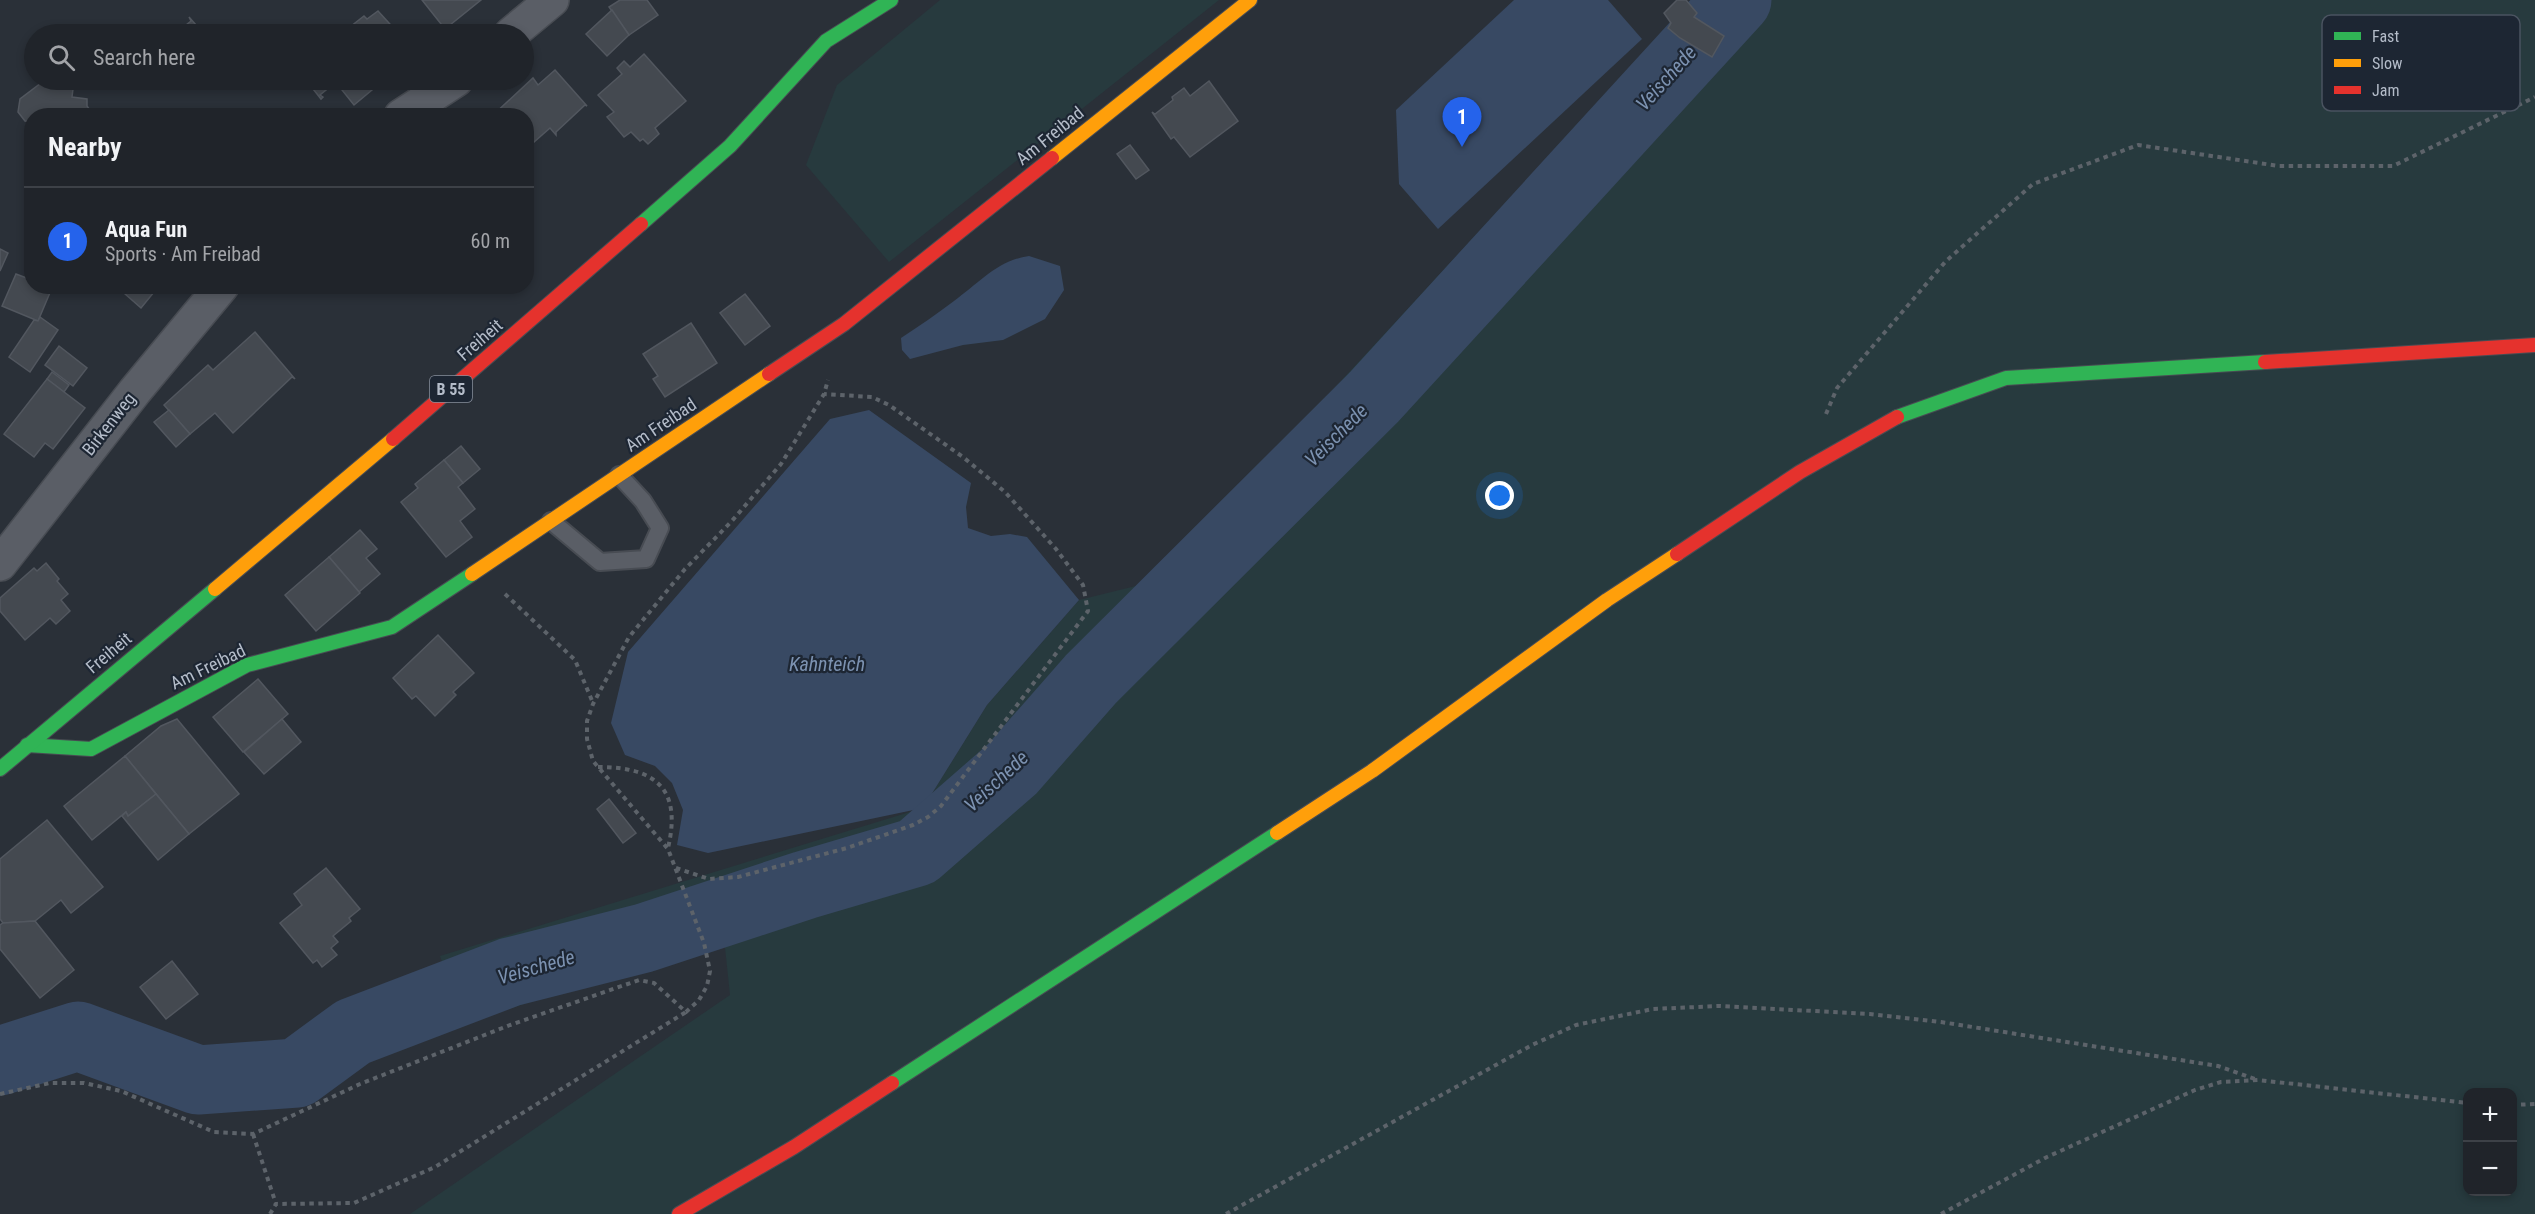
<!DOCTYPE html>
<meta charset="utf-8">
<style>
:root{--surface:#20242a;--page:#282c32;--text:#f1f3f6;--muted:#a2a4a8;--line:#3d4147;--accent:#2563eb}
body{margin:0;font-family:"Roboto Condensed",sans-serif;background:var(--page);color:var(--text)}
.controls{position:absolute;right:18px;bottom:18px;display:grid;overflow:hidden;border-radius:12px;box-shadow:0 3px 9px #0003}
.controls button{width:54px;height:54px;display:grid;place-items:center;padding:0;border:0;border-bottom:2px solid var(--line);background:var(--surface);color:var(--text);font:30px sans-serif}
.you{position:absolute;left:1500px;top:496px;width:21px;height:21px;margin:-15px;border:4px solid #fff;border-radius:50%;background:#1a73e8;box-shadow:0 0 0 9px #1a73e833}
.badge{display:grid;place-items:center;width:39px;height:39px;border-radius:50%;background:var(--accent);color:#fff;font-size:20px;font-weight:700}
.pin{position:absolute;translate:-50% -50px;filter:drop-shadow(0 2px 3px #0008)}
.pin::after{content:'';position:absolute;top:32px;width:21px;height:18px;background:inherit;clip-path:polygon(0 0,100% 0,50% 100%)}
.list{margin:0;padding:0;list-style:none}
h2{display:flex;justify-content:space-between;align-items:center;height:78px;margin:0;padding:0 24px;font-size:26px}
h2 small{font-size:20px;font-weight:400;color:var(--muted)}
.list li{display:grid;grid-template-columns:39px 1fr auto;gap:18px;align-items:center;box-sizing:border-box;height:108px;padding:0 24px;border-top:2px solid var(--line)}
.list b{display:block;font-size:22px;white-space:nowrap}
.list p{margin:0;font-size:20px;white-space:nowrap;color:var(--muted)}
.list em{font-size:20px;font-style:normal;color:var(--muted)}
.icon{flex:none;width:33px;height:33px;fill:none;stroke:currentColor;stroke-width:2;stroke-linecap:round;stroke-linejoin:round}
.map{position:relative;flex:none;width:2535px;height:1214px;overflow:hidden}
.search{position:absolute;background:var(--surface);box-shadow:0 3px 9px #0003;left:24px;top:24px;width:510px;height:66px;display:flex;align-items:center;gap:15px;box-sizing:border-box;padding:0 21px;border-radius:33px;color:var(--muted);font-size:22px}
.panel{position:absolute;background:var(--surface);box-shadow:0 3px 9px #0003;left:24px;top:108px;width:510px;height:186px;border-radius:24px}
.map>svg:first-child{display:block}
.green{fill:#273a3e;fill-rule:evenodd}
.water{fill:#384963}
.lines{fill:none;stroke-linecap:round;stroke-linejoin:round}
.river{stroke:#384963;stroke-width:69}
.building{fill:#444950;stroke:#52575f;stroke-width:1.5}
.lane-casing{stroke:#484c53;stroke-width:20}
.street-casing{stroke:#484c53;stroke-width:36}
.fast-casing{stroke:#484c53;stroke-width:16}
.slow-casing{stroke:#484c53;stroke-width:16}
.jam-casing{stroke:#484c53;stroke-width:16}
.path{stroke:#5d636a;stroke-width:4;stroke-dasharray:4.5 4.5;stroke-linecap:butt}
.lane{stroke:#5a5e66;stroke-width:16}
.street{stroke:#5a5e66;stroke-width:33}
.fast{stroke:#30b455;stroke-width:14}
.slow{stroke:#ff9f0a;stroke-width:14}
.jam{stroke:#e5322d;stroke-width:14}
.labels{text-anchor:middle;stroke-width:4.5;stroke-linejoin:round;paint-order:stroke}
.shield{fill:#1d2633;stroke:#878f9c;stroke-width:1.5}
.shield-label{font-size:16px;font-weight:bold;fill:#b4bcc9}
.street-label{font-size:18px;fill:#b4bcc9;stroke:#1d2633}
.water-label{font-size:20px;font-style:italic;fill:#7c92b1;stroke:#1d2633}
.key{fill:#1d2633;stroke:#4a5360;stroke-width:1.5}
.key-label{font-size:16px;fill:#b4bcc9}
</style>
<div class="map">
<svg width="2535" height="1214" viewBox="0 0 2535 1214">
<rect width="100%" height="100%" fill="#2a3038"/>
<g class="green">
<polygon points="940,0 1219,0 889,262 806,165 837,85"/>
<path d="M1693,0h842v1214h-2125l320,-219 -6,-57 -261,86 -23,-68 483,-148 64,-103 92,-105 77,-19zM2468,1092h44v100h-44z"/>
</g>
<g class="water">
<polygon points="1514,0 1608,0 1642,39 1438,229 1399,184 1396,110"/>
<path d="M1029,256l31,10 4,24 -19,29 -42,21 -40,5 -53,14 -8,-9 -1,-12c18,-12 36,-24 53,-37 25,-18 44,-41 75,-45z"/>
<polygon points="869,410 971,483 966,507 968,528 991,536 1010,534 1027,537 1079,600 987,705 923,808 708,853 677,845 683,810 672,783 655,766 625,755 611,723 628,652 830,419"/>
</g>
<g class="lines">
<polyline class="river" points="0,1061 78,1036 198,1080 297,1073 353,1032 510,972 644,938 805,885 917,852 1012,769 1091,679 1374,397 1737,0"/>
</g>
<g class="building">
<polygon points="422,0 481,0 445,29"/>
<polygon points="620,0 647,0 658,15 629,35 609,7"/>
<polygon points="1677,0 1686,0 1697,13 1694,17 1724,36 1712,57 1680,38 1668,28 1671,23 1664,13"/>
<polygon points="612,10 629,35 607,56 586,34"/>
<polygon points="378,11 399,34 341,34 364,16 367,19"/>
<polygon points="189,17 204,34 167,34 174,28 177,32 191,21"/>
<polygon points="644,54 686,101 655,128 659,134 648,144 643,139 640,141 631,132 624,137 607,117 614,112 598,95 622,74 617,68 624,61 630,67"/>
<polygon points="555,70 587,106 585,105 556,132 556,135 550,128 526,149 526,116 492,116 533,78 538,85"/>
<polygon points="45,80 65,80 73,89 72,97 87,99 87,106 94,116 32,116 32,122 25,121 18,112 20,99"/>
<polygon points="169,80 190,80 179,88 175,87"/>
<polygon points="306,80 334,80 336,82 320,95 323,97 321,99"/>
<polygon points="334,80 384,80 354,105"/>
<polygon points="1209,81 1238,121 1190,157 1174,137 1171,139 1152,112 1155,114 1173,100 1172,97 1184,88 1190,96"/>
<polygon points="1130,145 1149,170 1136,179 1117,154"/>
<polygon points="0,249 8,253 0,271"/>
<polygon points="16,274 32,280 32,286 52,288 38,321 2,306"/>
<polygon points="116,286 159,286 141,308"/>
<polygon points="745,294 770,326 745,345 720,313"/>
<polygon points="40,317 58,330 30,372 9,357 34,320 38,321"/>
<polygon points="691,323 717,363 665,397 653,379 658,376 643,354"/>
<polygon points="255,332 295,379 292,377 233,433 215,413 190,434 164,405 208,365 213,370"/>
<polygon points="59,346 87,368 73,386 45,365"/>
<polygon points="52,372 69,385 64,392 47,379"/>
<polygon points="47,379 85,408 53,449 45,443 34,457 4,434"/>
<polygon points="169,410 190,434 176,447 154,422"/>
<polygon points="461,446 480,469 463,483 444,460"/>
<polygon points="444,460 463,483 458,487 475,509 460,521 472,537 446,557 401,502 418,488 415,484"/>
<polygon points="360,530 377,549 366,558 380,574 359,592 329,557"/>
<polygon points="329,557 360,593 316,631 285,595"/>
<polygon points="46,563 59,579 57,581 68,594 61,600 70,611 56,624 50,618 25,640 0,611 0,598 34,568 37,571"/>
<polygon points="438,635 474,673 453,692 456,695 435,716 416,696 412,699 393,678"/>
<polygon points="258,679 288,714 243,752 213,717"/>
<polygon points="177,719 239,794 189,834 125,756 161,726"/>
<polygon points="282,719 301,742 264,774 244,752"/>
<polygon points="125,756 156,794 128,816 126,812 92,840 64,806"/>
<polygon points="156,794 189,834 158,860 122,816 126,812 128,816"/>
<polygon points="609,799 636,833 623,843 597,809"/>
<polygon points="47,820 103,887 71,913 61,900 35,921 3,923 0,919 0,859"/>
<polygon points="326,868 360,909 349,918 351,921 333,936 338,942 331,948 337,955 322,967 317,960 313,963 280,923 302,905 294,894"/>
<polygon points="35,921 74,970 40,998 0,949 0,925 3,923"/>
<polygon points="172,961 198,994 166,1019 140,987"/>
</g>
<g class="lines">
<defs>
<polyline id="lane" points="551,521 600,562 646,559 660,528 643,501 619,475"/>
<g id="street">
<polyline points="511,34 552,0"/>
<polyline points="401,116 456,80"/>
<polyline points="0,564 135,391 222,286"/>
</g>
<g id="fast">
<polyline points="641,224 730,146 826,41 891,0"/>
<polyline points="1897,417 2006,378 2265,362"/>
<polyline points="27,745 91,749 247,665 392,627 472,574"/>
<polyline points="0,769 215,589"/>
<polyline points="892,1083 1277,833"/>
</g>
<g id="slow">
<polyline points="1052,158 1250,0"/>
<polyline points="472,574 769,374"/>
<polyline points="215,589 393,439"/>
<polyline points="1277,833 1372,771 1607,600 1677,554"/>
</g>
<g id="jam">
<polyline points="2265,362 2535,345"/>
<polyline points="769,374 844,324 1052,158"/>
<polyline points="393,439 641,224"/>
<polyline points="1677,554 1800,472 1897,417"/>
<polyline points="679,1214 794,1147 892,1083"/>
</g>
</defs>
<use href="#lane" class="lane-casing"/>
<use href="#street" class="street-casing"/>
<use href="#fast" class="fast-casing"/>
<use href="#slow" class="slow-casing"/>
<use href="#jam" class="jam-casing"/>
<g class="path">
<polyline points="1826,414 1837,388 1946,261 2033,184 2138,145 2279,166 2393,166 2535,97"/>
<polyline points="505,594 575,660 593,703"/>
<path d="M598,767c58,0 84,22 70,81"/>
<polyline points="676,868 709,879 738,877 847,848 913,825 928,817 941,806 1088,611 1083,585 1056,549 1005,492 963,457 889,405 872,397 824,394"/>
<polyline points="0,1094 50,1083 84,1083 121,1091 214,1132 253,1134 360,1084 510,1025 639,980 654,983 686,1012 699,1000 707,986 710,971 704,943 668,849 593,761 587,739 587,721 593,704 629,637 685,569 731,522 781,464 824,394 828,380"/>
<polyline points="2512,1105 2535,1104"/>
<polyline points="253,1134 276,1204"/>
<polyline points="270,1214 276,1204 354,1203 435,1167 686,1012"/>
<polyline points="1226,1214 1532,1045 1576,1025 1653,1009 1719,1006 1870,1014 1941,1022 2218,1066 2258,1080"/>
<polyline points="1941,1214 2047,1157 2195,1090 2221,1082 2258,1080 2468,1103"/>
</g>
<use href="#lane" class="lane"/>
<use href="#street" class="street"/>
<use href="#fast" class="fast"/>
<use href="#slow" class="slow"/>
<use href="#jam" class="jam"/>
</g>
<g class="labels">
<rect class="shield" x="430" y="376" width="42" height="26" rx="4.5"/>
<g class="shield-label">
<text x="451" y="395">B 55</text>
</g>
<g class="street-label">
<text transform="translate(1050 136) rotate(-39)" y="6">Am Freibad</text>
<text transform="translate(480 340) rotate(-41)" y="6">Freiheit</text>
<text transform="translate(109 424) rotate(-52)" y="6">Birkenweg</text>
<text transform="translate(661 425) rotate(-34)" y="6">Am Freibad</text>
<text transform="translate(109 653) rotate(-40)" y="6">Freiheit</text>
<text transform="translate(208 667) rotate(-26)" y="6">Am Freibad</text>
</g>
<g class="water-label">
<text transform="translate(1666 78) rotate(-48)" y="7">Veischede</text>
<text transform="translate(1336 435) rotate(-45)" y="7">Veischede</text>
<text x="827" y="671">Kahnteich</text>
<text transform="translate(996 781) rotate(-43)" y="7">Veischede</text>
<text transform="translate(536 967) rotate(-16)" y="7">Veischede</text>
</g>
</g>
<rect x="2322" y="15" width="198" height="96" rx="9" class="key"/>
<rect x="2334" y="32" width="27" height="8" fill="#30b455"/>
<rect x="2334" y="59" width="27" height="8" fill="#ff9f0a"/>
<rect x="2334" y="86" width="27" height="8" fill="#e5322d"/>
<g class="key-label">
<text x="2372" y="42">Fast</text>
<text x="2372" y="69">Slow</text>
<text x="2372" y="96">Jam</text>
</g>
</svg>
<div class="controls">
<button>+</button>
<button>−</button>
</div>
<div class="you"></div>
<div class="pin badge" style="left:1462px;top:147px">1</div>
<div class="search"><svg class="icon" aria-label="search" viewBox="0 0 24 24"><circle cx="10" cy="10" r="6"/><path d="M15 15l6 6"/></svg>Search here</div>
<section class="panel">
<h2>Nearby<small></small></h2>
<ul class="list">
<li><span class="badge">1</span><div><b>Aqua Fun</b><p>Sports · Am Freibad</p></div><em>60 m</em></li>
</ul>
</section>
</div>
